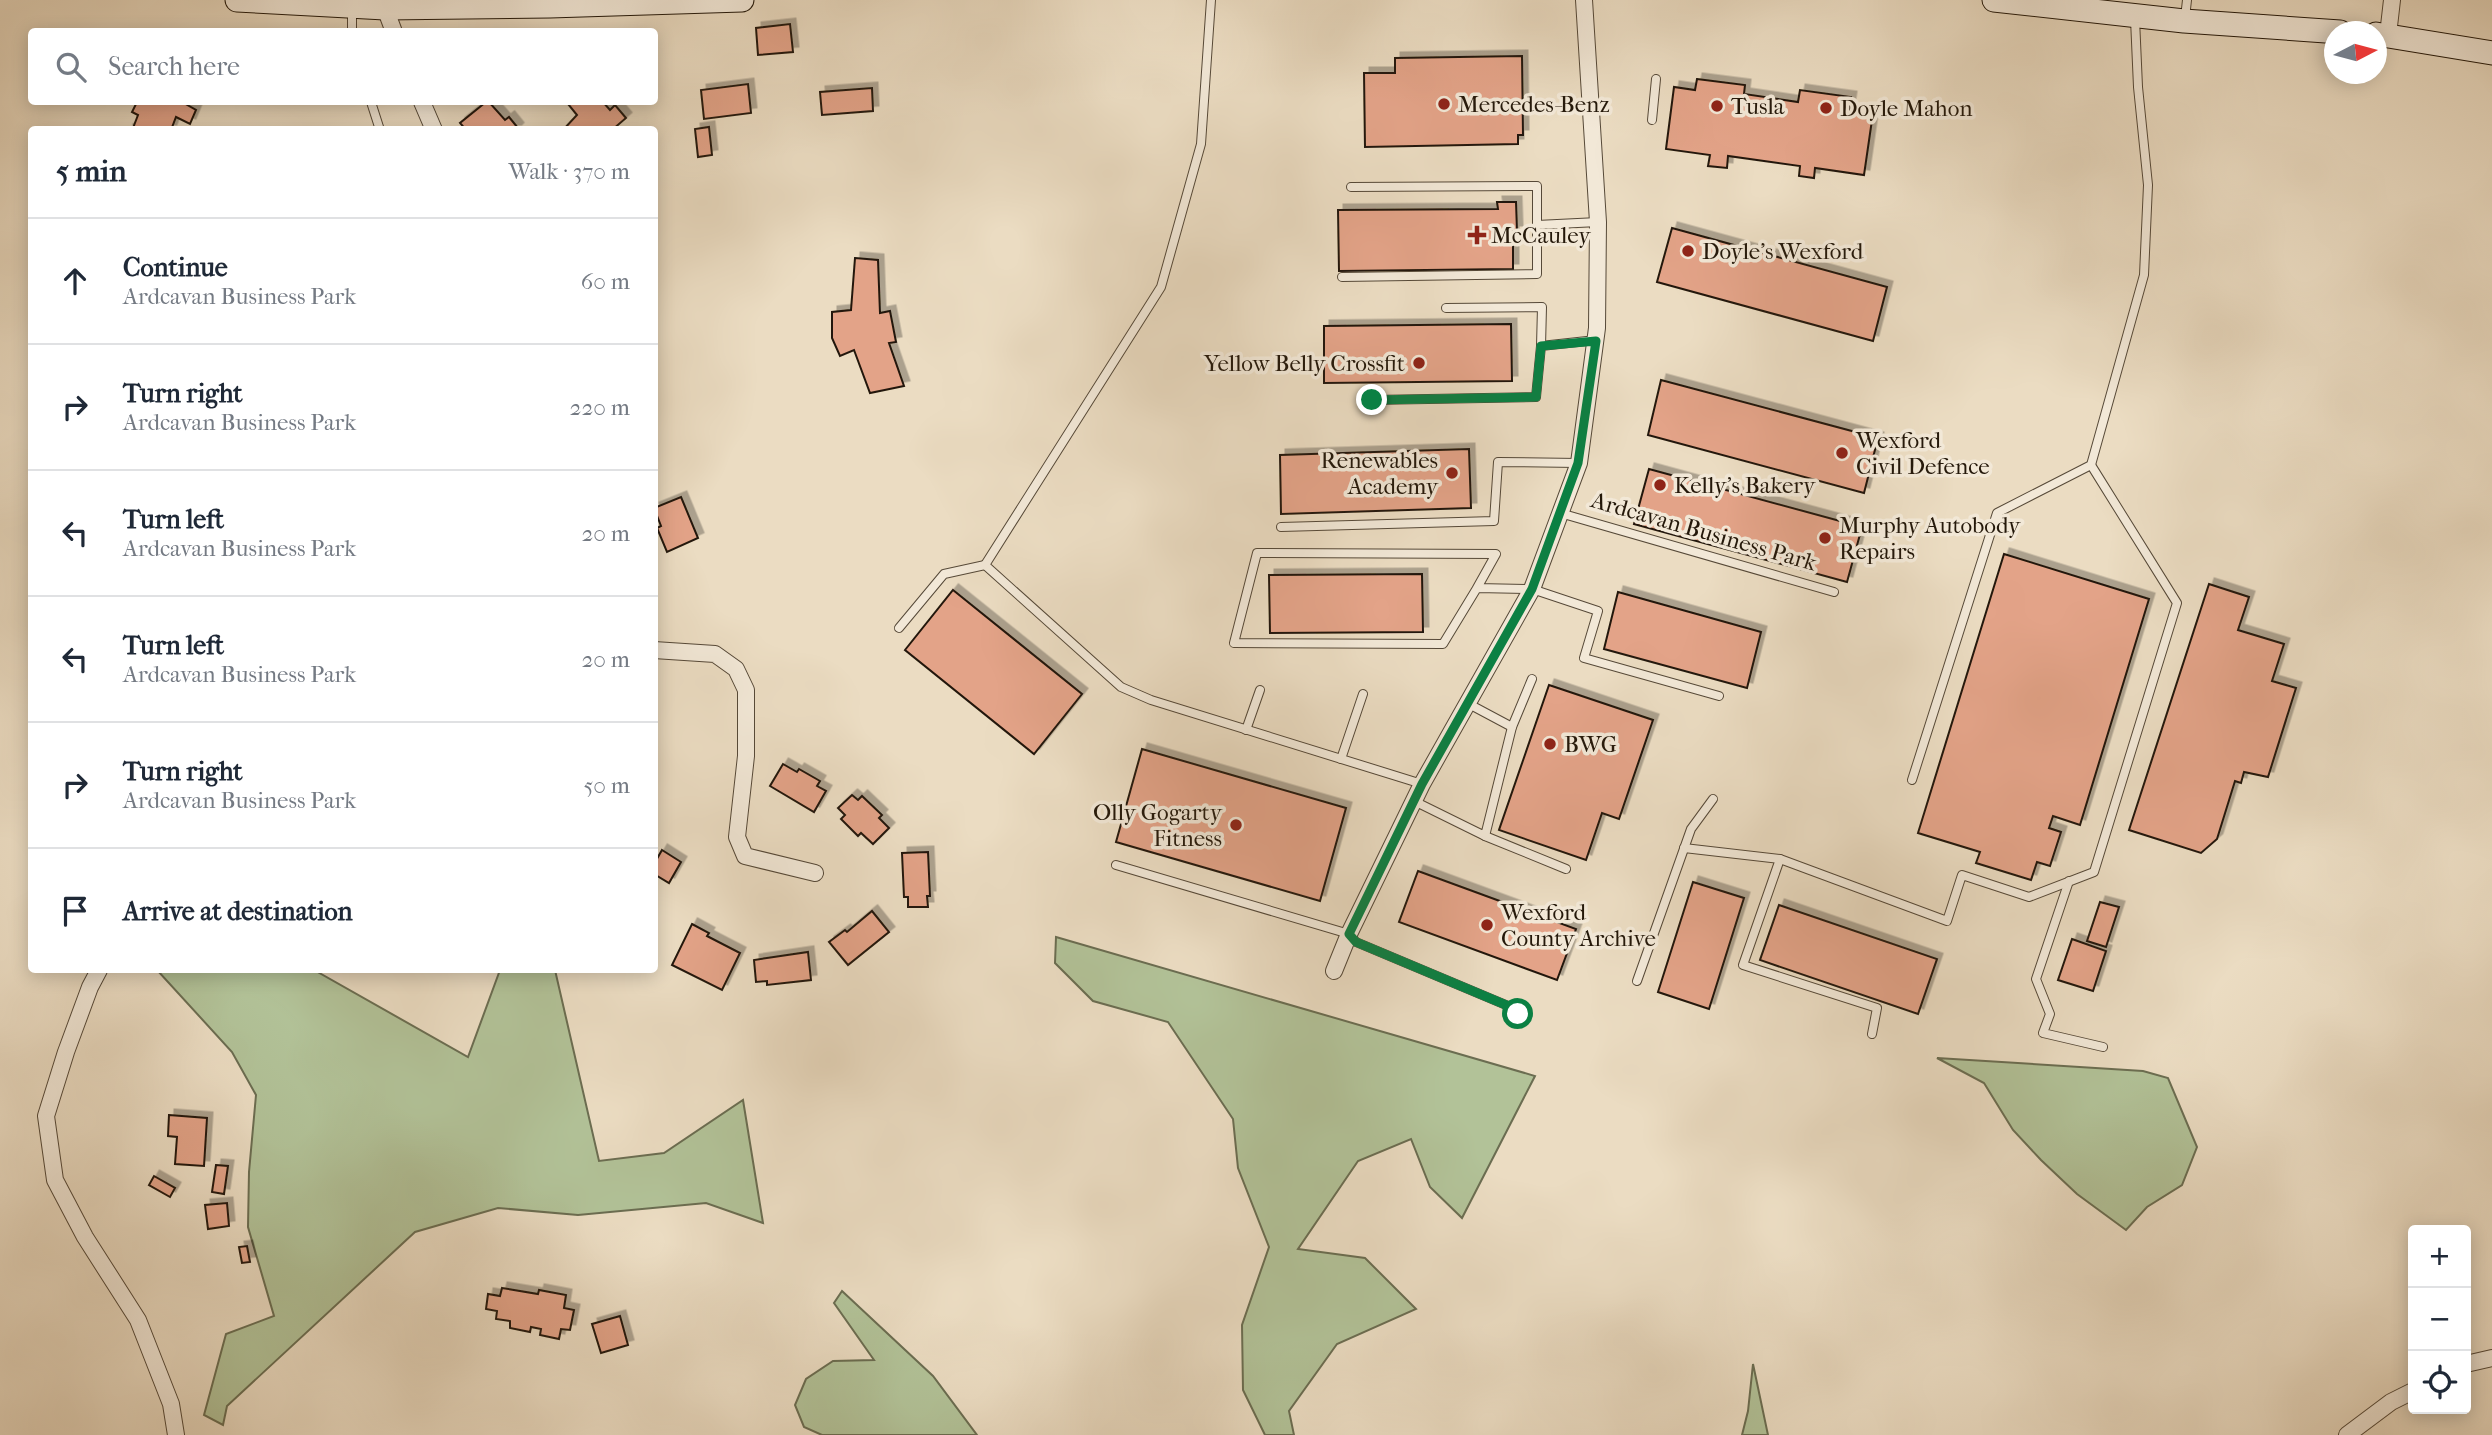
<!DOCTYPE html>
<meta charset="utf-8">
<style>
:root{--surface:#fff;--page:#f6f6f7;--text:#1f2937;--muted:#747a83;--line:#e0e1e3}
body{margin:0;font-family:"IM FELL French Canon",serif;background:var(--page);color:var(--text)}
.controls{position:absolute;right:21px;bottom:21px;display:grid;overflow:hidden;border-radius:7px;box-shadow:0 4px 18px #0003}
.controls button{width:63px;height:63px;display:grid;place-items:center;padding:0;border:0;border-bottom:2px solid var(--line);background:var(--surface);color:var(--text);font:35px sans-serif}
.compass{position:absolute;left:2324px;top:21px;width:63px;height:63px;border-radius:50%;background:var(--surface);box-shadow:0 4px 18px #0003;rotate:84deg}
.stop{position:absolute;width:21px;height:21px;margin:-16px;border:5px solid #0b8043;border-radius:50%;background:#fff}
.stop.end{background:#0b8043;border-color:#fff;box-shadow:0 2px 7px #0008}
.list{margin:0;padding:0;list-style:none}
h2{display:flex;justify-content:space-between;align-items:center;height:91px;margin:0;padding:0 28px;font-size:30px}
h2 small{font-size:23px;font-weight:400;color:var(--muted)}
.list li{display:grid;grid-template-columns:46px 1fr auto;gap:21px;align-items:center;box-sizing:border-box;height:126px;padding:0 28px;border-top:2px solid var(--line)}
.list b{display:block;font-size:26px;white-space:nowrap}
.list p{margin:0;font-size:23px;white-space:nowrap;color:var(--muted)}
.list em{font-size:23px;font-style:normal;color:var(--muted)}
.icon{flex:none;width:38px;height:38px;fill:none;stroke:currentColor;stroke-width:2;stroke-linecap:round;stroke-linejoin:round}
.map{position:relative;flex:none;width:2492px;height:1435px;overflow:hidden}
.search{position:absolute;background:var(--surface);box-shadow:0 4px 18px #0003;left:28px;top:28px;width:630px;height:77px;display:flex;align-items:center;gap:18px;box-sizing:border-box;padding:0 24px;border-radius:7px;color:var(--muted);font-size:26px}
.panel{position:absolute;background:var(--surface);box-shadow:0 4px 18px #0003;left:28px;top:126px;width:630px;height:847px;border-radius:7px}
.map>svg:first-child{display:block}
.green{fill:#b2c298;stroke:#6b6d51;stroke-width:2}
.building{fill:#e3a388;stroke:#24180a;stroke-width:2;filter:url(#shadow)}
.lines{fill:none;stroke-linecap:round;stroke-linejoin:round}
.lane-casing{stroke:#564938;stroke-width:10}
.street-casing{stroke:#564938;stroke-width:18}
.secondary-casing{stroke:#24180a;stroke-width:25}
.lane{stroke:#f2e8d7;stroke-width:8}
.street{stroke:#f2e8d7;stroke-width:16}
.secondary{stroke:#f2e8d7;stroke-width:23}
.route{stroke:#0b8043;stroke-width:9}
.poi-dot{fill:#8f2418;stroke:#f2e8d7;stroke-width:2.5}
.labels{text-anchor:middle;stroke-width:7;stroke-linejoin:round;paint-order:stroke}
.poi-label{font-size:23px;fill:#24180a;stroke:#f2e8d7;text-anchor:start}
.street-label{font-size:23px;fill:#24180a;stroke:#f2e8d7}
</style>
<div class="map">
<svg width="2492" height="1435" viewBox="0 0 2492 1435">
<defs>
<filter id="shadow"><feDropShadow dx="5.5" dy="-5.5" stdDeviation="0" flood-color="#0004"/></filter>
</defs>
<rect width="100%" height="100%" fill="#ebdcc2"/>
<filter id="stains"><feTurbulence type="fractalNoise" baseFrequency=".00286" numOctaves="4"/><feColorMatrix values="0 0 0 0 .2 0 0 0 0 .09 0 0 0 0 .02 0 0 0 .5 -.17"/></filter>
<radialGradient id="worn" r=".72"><stop offset=".6" stop-color="#630" stop-opacity="0"/><stop offset="1" stop-color="#630" stop-opacity=".3"/></radialGradient>
<g class="green">
<polygon points="1056,937 1535,1076 1462,1218 1430,1187 1411,1139 1358,1161 1298,1249 1365,1258 1416,1309 1337,1344 1289,1411 1294,1435 1265,1435 1243,1390 1242,1325 1269,1247 1238,1168 1233,1119 1168,1022 1093,1001 1055,963"/>
<polygon points="157,970 314,970 468,1057 500,970 555,970 599,1161 664,1153 743,1100 763,1223 706,1203 578,1215 498,1208 415,1232 227,1406 223,1425 204,1415 226,1334 274,1316 248,1227 249,1172 256,1095 232,1052"/>
<polygon points="1937,1058 2143,1071 2168,1078 2197,1147 2182,1185 2147,1207 2126,1230 2077,1194 2041,1160 2013,1130 1984,1083"/>
<polygon points="842,1291 933,1376 977,1435 822,1435 804,1427 795,1405 806,1379 833,1361 874,1360 834,1303"/>
<polygon points="1753,1364 1768,1435 1742,1435 1748,1411"/>
</g>
<g class="building">
<polygon points="790,24 793,52 758,55 756,28"/>
<polygon points="1522,56 1523,135 1518,135 1518,144 1365,147 1364,73 1395,73 1395,58"/>
<polygon points="1697,79 1745,85 1744,94 1798,102 1800,90 1851,97 1849,110 1873,113 1864,175 1815,168 1814,178 1799,176 1800,166 1728,156 1727,168 1708,166 1710,155 1666,149 1674,87 1695,90"/>
<polygon points="748,84 751,113 704,119 701,90"/>
<polygon points="872,88 873,111 822,115 820,92"/>
<polygon points="137,102 182,102 196,110 190,124 176,117 171,130 127,130 133,128 138,115 132,112"/>
<polygon points="486,102 489,102 505,120 509,117 518,128 516,130 466,130 460,123"/>
<polygon points="571,102 603,102 610,110 615,105 626,118 612,130 563,130 577,115 568,104"/>
<polygon points="709,127 712,155 698,157 695,129"/>
<polygon points="1497,202 1516,202 1517,231 1513,231 1513,269 1339,271 1338,210 1498,209"/>
<polygon points="1672,228 1887,287 1873,341 1657,282"/>
<polygon points="855,258 878,260 880,313 890,311 896,342 889,343 904,386 870,393 854,350 840,356 832,338 832,312 851,310"/>
<polygon points="1511,324 1512,381 1324,383 1324,326"/>
<polygon points="1661,380 1878,438 1864,493 1648,435"/>
<polygon points="1469,449 1471,508 1281,514 1280,455"/>
<polygon points="1649,469 1862,527 1847,582 1634,524"/>
<polygon points="681,497 698,538 667,552 657,528 661,526 654,508"/>
<polygon points="2004,554 2149,599 2080,825 2053,816 2049,828 2061,832 2050,866 2037,862 2031,880 1976,863 1980,852 1918,833"/>
<polygon points="1422,574 1423,632 1270,633 1269,575"/>
<polygon points="2209,584 2249,597 2238,630 2284,644 2272,681 2296,688 2268,777 2244,772 2241,783 2235,781 2217,839 2201,853 2129,830"/>
<polygon points="953,590 1082,694 1034,754 905,650"/>
<polygon points="1618,592 1761,632 1747,688 1604,649"/>
<polygon points="1549,685 1653,720 1619,819 1602,813 1586,860 1499,830"/>
<polygon points="1142,749 1346,808 1320,901 1116,842"/>
<polygon points="783,764 797,772 799,769 820,781 817,786 826,791 814,812 770,786"/>
<polygon points="852,795 858,800 862,796 882,815 879,818 889,828 873,844 861,833 858,836 841,819 845,815 838,808"/>
<polygon points="662,850 681,862 669,883 654,874 654,864"/>
<polygon points="928,852 930,896 927,896 928,907 908,907 908,897 904,897 902,853"/>
<polygon points="1418,871 1576,929 1557,980 1399,922"/>
<polygon points="1693,882 1744,898 1709,1009 1658,992"/>
<polygon points="2100,902 2119,907 2106,947 2087,941"/>
<polygon points="1779,905 1937,959 1918,1014 1760,960"/>
<polygon points="872,911 889,932 848,965 829,942 845,930 847,932"/>
<polygon points="692,924 709,933 707,936 740,953 722,990 672,965"/>
<polygon points="2072,939 2106,951 2093,991 2058,980"/>
<polygon points="808,952 811,980 767,985 767,981 756,982 754,960"/>
<polygon points="169,1115 207,1118 204,1166 175,1164 177,1137 168,1136"/>
<polygon points="216,1165 228,1166 224,1194 212,1192"/>
<polygon points="154,1176 175,1188 170,1197 149,1185"/>
<polygon points="227,1203 229,1226 208,1229 205,1205"/>
<polygon points="247,1246 250,1262 242,1263 239,1247"/>
<polygon points="502,1288 538,1294 539,1290 566,1295 564,1308 574,1310 570,1330 561,1329 559,1339 540,1335 541,1329 531,1327 530,1332 510,1328 510,1321 496,1319 497,1311 486,1309 488,1294 500,1296"/>
<polygon points="620,1316 628,1345 601,1353 592,1324"/>
</g>
<g class="lines">
<defs>
<g id="lane">
<polyline points="1211,0 1201,144 1161,287 985,565 1121,687 1151,700 1422,784"/>
<polyline points="2185,18 2187,0"/>
<polyline points="352,32 352,9"/>
<polyline points="371,102 380,130"/>
<polyline points="1652,120 1656,79"/>
<polyline points="1351,187 1537,186 1537,225"/>
<polyline points="1342,277 1537,274 1537,225 1598,222"/>
<polyline points="1446,308 1542,307 1541,346"/>
<polyline points="1372,400 1536,397 1541,346 1596,340"/>
<polyline points="1560,513 1834,592"/>
<polyline points="1281,527 1494,521 1498,462 1579,463"/>
<polyline points="1477,588 1496,554 1257,553 1234,643 1443,644 1477,588 1532,589 1598,611 1584,658 1719,696"/>
<polyline points="899,628 944,574 985,565"/>
<polyline points="1467,703 1512,727"/>
<polyline points="1246,730 1260,690"/>
<polyline points="1341,759 1363,694"/>
<polyline points="1912,780 1997,513 2091,465 2144,275 2148,185 2138,87 2135,19"/>
<polyline points="1414,801 1485,836 1512,727 1532,679"/>
<polyline points="1485,836 1566,869"/>
<polyline points="1684,848 1780,859 1947,921 1962,875 2029,897 2094,872 2177,603 2091,465"/>
<polyline points="1780,859 1743,965 1877,1008 1872,1034"/>
<polyline points="1116,865 1349,934 1356,942 1506,1005 1518,1014"/>
<polyline points="2069,881 2036,979 2050,1014 2043,1033 2103,1047"/>
<polyline points="1637,981 1691,829 1713,799"/>
</g>
<g id="street">
<polyline points="385,8 394,32"/>
<polyline points="2388,35 2392,0"/>
<polyline points="422,102 434,130"/>
<polyline points="654,650 715,654 736,669 746,690 746,756 737,837 745,856 815,873"/>
<polyline points="99,970 90,987 66,1052 46,1116 55,1180 85,1237 138,1320 171,1404 176,1435"/>
<polyline points="1334,971 1349,934 1422,784 1532,589 1579,463 1597,328 1598,222 1584,0"/>
<polyline points="2466,1364 2492,1358"/>
<polyline points="2347,1435 2391,1402 2413,1391"/>
</g>
<g id="secondary">
<polyline points="237,0 385,8 550,6 742,0"/>
<polyline points="1994,0 2184,21 2340,32"/>
<polyline points="2376,34 2492,53"/>
</g>
</defs>
<use href="#lane" class="lane-casing"/>
<use href="#street" class="street-casing"/>
<use href="#secondary" class="secondary-casing"/>
<use href="#lane" class="lane"/>
<use href="#street" class="street"/>
<use href="#secondary" class="secondary"/>
</g>
<g class="lines">
<polyline class="route" points="1372,400 1536,397 1541,346 1596,341 1578,463 1532,589 1422,784 1349,934 1356,942 1506,1005 1518,1014"/>
</g>
<g class="poi-dot">
<circle cx="1444" cy="104" r="7"/>
<circle cx="1717" cy="106" r="7"/>
<circle cx="1826" cy="108" r="7"/>
<path d="M1473.5 224.5h7v7h7v7h-7v7h-7v-7h-7v-7h7z"/>
<circle cx="1688" cy="251" r="7"/>
<circle cx="1419" cy="363" r="7"/>
<circle cx="1842" cy="453" r="7"/>
<circle cx="1452" cy="473" r="7"/>
<circle cx="1660" cy="485" r="7"/>
<circle cx="1825" cy="538" r="7"/>
<circle cx="1550" cy="744" r="7"/>
<circle cx="1236" cy="825" r="7"/>
<circle cx="1487" cy="925" r="7"/>
</g>
<g class="labels">
<g class="poi-label">
<text x="1458" y="112">Mercedes-Benz</text>
<text x="1731" y="114">Tusla</text>
<text x="1840" y="116">Doyle Mahon</text>
<text x="1491" y="243">McCauley</text>
<text x="1702" y="259">Doyle's Wexford</text>
<text x="1405" y="371" text-anchor="end">Yellow Belly Crossfit</text>
<text x="1856" y="448">Wexford<tspan x="1856" dy="26">Civil Defence</tspan></text>
<text x="1438" y="468" text-anchor="end">Renewables<tspan x="1438" dy="26">Academy</tspan></text>
<text x="1674" y="493">Kelly's Bakery</text>
<text x="1839" y="533">Murphy Autobody<tspan x="1839" dy="26">Repairs</tspan></text>
<text x="1564" y="752">BWG</text>
<text x="1222" y="820" text-anchor="end">Olly Gogarty<tspan x="1222" dy="26">Fitness</tspan></text>
<text x="1501" y="920">Wexford<tspan x="1501" dy="26">County Archive</tspan></text>
</g>
<g class="street-label">
<text transform="translate(1704 531) rotate(16)" y="8">Ardcavan Business Park</text>
</g>
</g>
<rect width="100%" height="100%" filter="url(#stains)"/>
<rect width="100%" height="100%" fill="url(#worn)"/>
</svg>
<div class="controls">
<button>+</button>
<button>−</button>
<button><svg class="icon" aria-label="locate" viewBox="0 0 24 24"><circle cx="12" cy="12" r="6"/><path d="M12 2v4M12 18v4M2 12h4M18 12h4"/></svg></button>
</div>
<svg class="compass" viewBox="-18 -18 36 36"><path d="M0-13l5 13h-10z" fill="#e53935"/><path d="M0 13l5-13h-10z" fill="#747a83"/></svg>
<div class="stop" style="left:1518px;top:1014px"></div>
<div class="stop end" style="left:1372px;top:400px"></div>
<div class="search"><svg class="icon" aria-label="search" viewBox="0 0 24 24"><circle cx="10" cy="10" r="6"/><path d="M15 15l6 6"/></svg>Search here</div>
<section class="panel">
<h2>5 min<small>Walk · 370 m</small></h2>
<ul class="list">
<li><svg class="icon" aria-label="ahead" viewBox="0 0 24 24"><path d="M12 20V5M6 11l6-6 6 6"/></svg><div><b>Continue</b><p>Ardcavan Business Park</p></div><em>60 m</em></li>
<li><svg class="icon" aria-label="right" viewBox="0 0 24 24"><path d="M7 20v-9h11M14 6l5 5-5 5"/></svg><div><b>Turn right</b><p>Ardcavan Business Park</p></div><em>220 m</em></li>
<li><svg class="icon" aria-label="left" viewBox="0 0 24 24"><path d="M17 20v-9H6M10 6l-5 5 5 5"/></svg><div><b>Turn left</b><p>Ardcavan Business Park</p></div><em>20 m</em></li>
<li><svg class="icon" aria-label="left" viewBox="0 0 24 24"><path d="M17 20v-9H6M10 6l-5 5 5 5"/></svg><div><b>Turn left</b><p>Ardcavan Business Park</p></div><em>20 m</em></li>
<li><svg class="icon" aria-label="right" viewBox="0 0 24 24"><path d="M7 20v-9h11M14 6l5 5-5 5"/></svg><div><b>Turn right</b><p>Ardcavan Business Park</p></div><em>50 m</em></li>
<li><svg class="icon" aria-label="arrive" viewBox="0 0 24 24"><path d="M6 21V4h12l-3 4 3 4H6"/></svg><div><b>Arrive at destination</b></div></li>
</ul>
</section>
</div>
